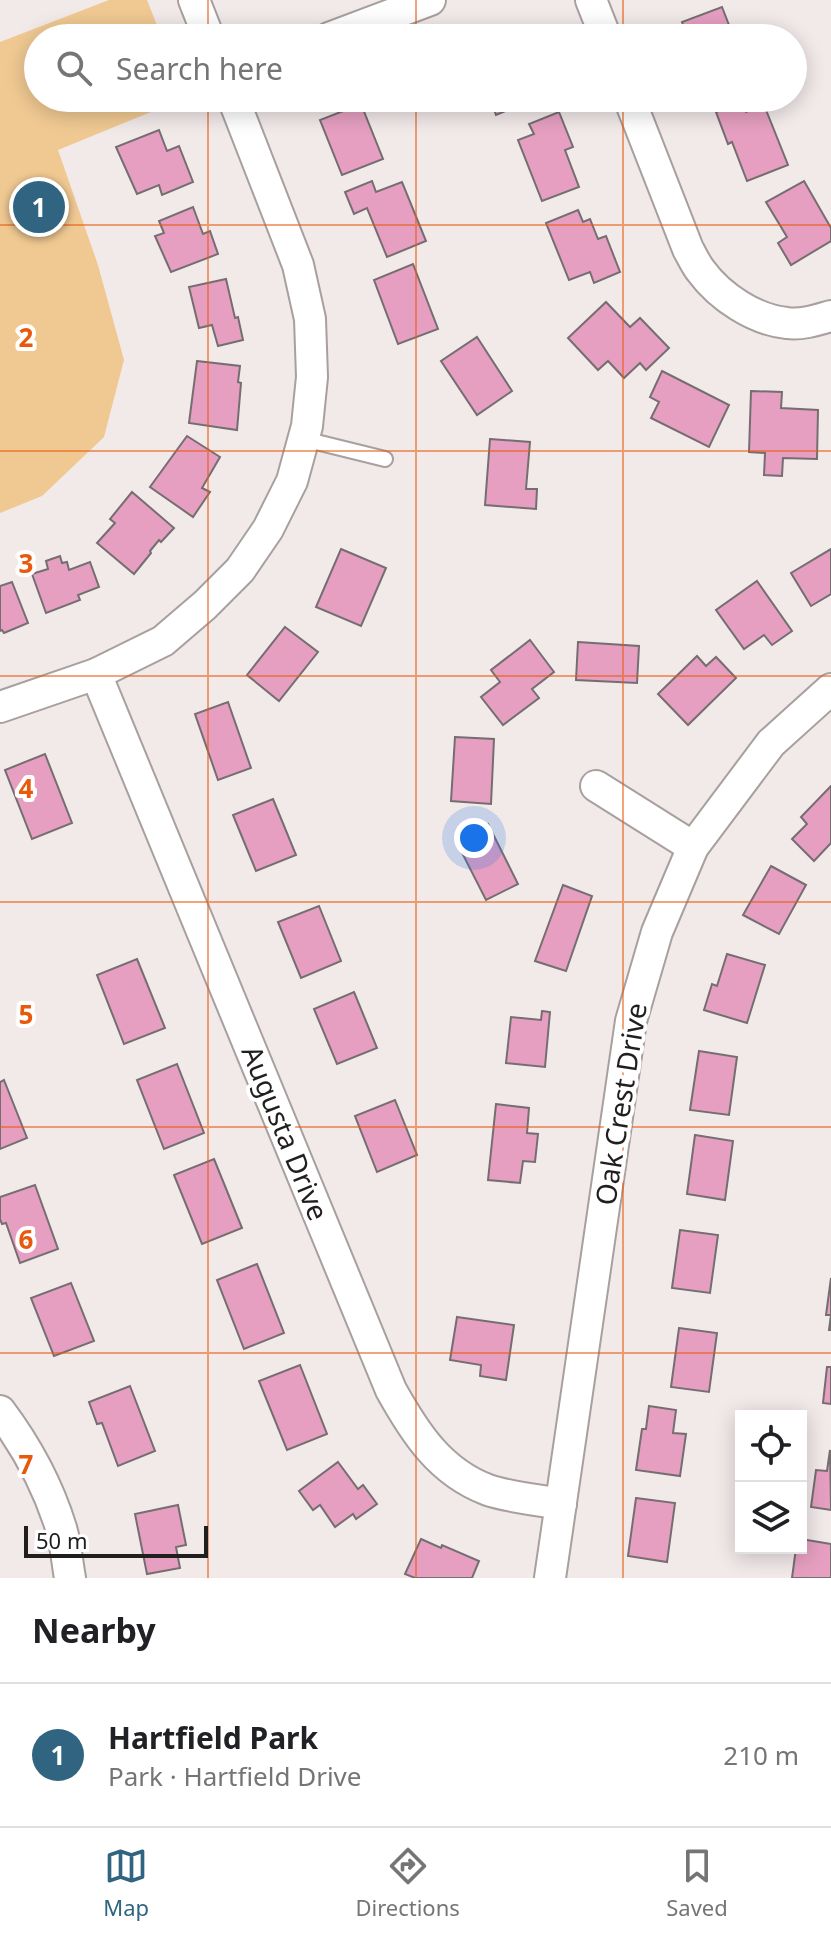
<!DOCTYPE html>
<meta charset="utf-8">
<style>
:root{--surface:#fff;--page:#f6f6f6;--text:#202124;--muted:#757577;--line:#e0e0e0;--accent:#306480}
body{margin:0;font-family:"Noto Sans",sans-serif;background:var(--page);color:var(--text)}
.controls{position:absolute;right:24px;bottom:24px;display:grid;overflow:hidden;border-radius:0px;box-shadow:0 4px 20px #0003}
.controls button{width:72px;height:72px;display:grid;place-items:center;padding:0;border:0;border-bottom:2px solid var(--line);background:var(--surface);color:var(--text);font:40px sans-serif}
.scale{position:absolute;left:24px;bottom:20px;width:184px;box-sizing:border-box;padding-left:8px;border:4px solid #211e1e;border-top:0;font-size:22px;line-height:28px;white-space:nowrap;color:#211e1e;-webkit-text-stroke:6px #fff;paint-order:stroke}
.you{position:absolute;left:474px;top:838px;width:28px;height:28px;margin:-20px;border:6px solid #fff;border-radius:50%;background:#1a73e8;box-shadow:0 0 0 12px #1a73e833}
.badge{display:grid;place-items:center;width:52px;height:52px;border-radius:50%;background:var(--accent);color:#fff;font-size:26px;font-weight:700}
.pin{position:absolute;translate:-50% -50%;border:4px solid #fff;box-shadow:0 2px 8px #0006}
.list{margin:0;padding:0;list-style:none}
h2{display:flex;justify-content:space-between;align-items:center;height:104px;margin:0;padding:0 32px;font-size:34px}
h2 small{font-size:26px;font-weight:400;color:var(--muted)}
.list li{display:grid;grid-template-columns:52px 1fr auto;gap:24px;align-items:center;box-sizing:border-box;height:144px;padding:0 32px;border-top:2px solid var(--line)}
.list b{display:block;font-size:30px;white-space:nowrap}
.list p{margin:0;font-size:26px;white-space:nowrap;color:var(--muted)}
.list em{font-size:26px;font-style:normal;color:var(--muted)}
.icon{flex:none;width:44px;height:44px;fill:none;stroke:currentColor;stroke-width:2;stroke-linecap:round;stroke-linejoin:round}
.map{position:relative;flex:none;width:831px;height:1578px;overflow:hidden}
.search{position:absolute;background:var(--surface);box-shadow:0 4px 20px #0003;left:24px;right:24px;top:24px;height:88px;display:flex;align-items:center;gap:20px;box-sizing:border-box;padding:0 28px;border-radius:44px;color:var(--muted);font-size:30px}
.sheet{height:248px;background:var(--surface)}
nav{display:flex;justify-content:space-around;align-items:center;box-sizing:border-box;height:112px;border-top:2px solid var(--line);background:var(--surface);font-size:22px;color:var(--muted)}
nav a{display:grid;justify-items:center;gap:4px}
nav .on{color:var(--accent)}
.map>svg:first-child{display:block}
.green{fill:#f0c992}
.building{fill:#e69fc1;stroke:#756e71;stroke-width:2}
.lines{fill:none;stroke-linecap:round;stroke-linejoin:round}
.lane-casing{stroke:#a89f9f;stroke-width:18}
.street-casing{stroke:#a89f9f;stroke-width:34}
.lane{stroke:#fff;stroke-width:14}
.street{stroke:#fff;stroke-width:30}
.grid{fill:none;stroke:#e8590c;stroke-width:2;stroke-opacity:0.55}
.labels{text-anchor:middle;stroke-width:8;stroke-linejoin:round;paint-order:stroke}
.street-label{font-size:28px;fill:#211e1e;stroke:#fff}
.grid-label{font-size:26px;text-anchor:middle;font-weight:bold;fill:#e8590c;stroke:#fff;stroke-width:8;stroke-linejoin:round;paint-order:stroke}
</style>
<div class="map">
<svg width="831" height="1578" viewBox="0 0 831 1578">
<rect width="100%" height="100%" fill="#f2e9e9"/>
<polygon class="green" points="109,0 147,0 162,38 38,38 38,98 185,98 58,150 98,265 124,360 104,437 42,496 0,513 0,42"/>
<g class="building">
<polygon points="722,7 734,38 688,38 682,22"/>
<polygon points="527,27 532,38 500,38"/>
<polygon points="490,98 537,98 496,115"/>
<polygon points="742,102 746,112 764,105 788,165 747,181 732,142 728,144 716,112"/>
<polygon points="361,104 383,159 342,175 320,120"/>
<polygon points="559,112 573,147 565,150 579,187 542,201 518,140 534,134 529,124"/>
<polygon points="159,130 167,151 179,146 193,182 162,195 159,185 137,194 116,147"/>
<polygon points="372,181 376,192 402,182 426,241 387,257 367,208 354,214 345,192"/>
<polygon points="804,181 831,228 831,241 791,265 778,243 787,237 766,202"/>
<polygon points="193,207 203,234 210,231 218,254 171,272 155,236 164,233 159,221"/>
<polygon points="578,210 583,222 590,219 598,239 606,236 620,272 594,283 590,272 569,280 546,223"/>
<polygon points="413,264 438,329 398,344 374,280"/>
<polygon points="226,279 235,318 238,317 243,340 218,346 212,325 199,328 189,287"/>
<polygon points="606,302 630,327 640,318 669,348 646,370 640,363 624,378 608,361 598,370 568,338"/>
<polygon points="477,337 512,391 477,415 441,361"/>
<polygon points="197,361 240,366 238,382 241,383 237,430 189,423"/>
<polygon points="662,371 729,405 709,447 651,418 659,402 650,397"/>
<polygon points="751,391 782,392 781,408 818,410 817,459 783,458 782,476 764,475 765,453 749,452"/>
<polygon points="187,436 220,457 202,488 210,492 193,517 150,487"/>
<polygon points="490,439 530,442 526,489 537,489 536,509 485,505"/>
<polygon points="132,492 174,528 161,542 159,540 150,551 151,553 134,574 97,543 115,523 110,519"/>
<polygon points="341,549 386,568 361,626 316,607"/>
<polygon points="831,549 831,594 811,606 791,573"/>
<polygon points="60,556 62,563 67,562 69,570 90,562 99,587 78,595 80,600 46,613 32,574 48,569 46,561"/>
<polygon points="757,581 792,631 772,645 764,635 744,649 716,610"/>
<polygon points="12,582 28,623 4,633 2,630 0,631 0,586"/>
<polygon points="285,627 318,652 279,701 247,675"/>
<polygon points="530,640 554,672 532,689 539,698 503,725 481,697 500,682 491,670"/>
<polygon points="578,642 639,646 637,683 576,680"/>
<polygon points="697,656 706,666 716,657 736,678 688,725 658,694"/>
<polygon points="228,702 251,768 218,780 195,714"/>
<polygon points="455,737 494,739 491,804 451,801"/>
<polygon points="45,754 72,823 32,839 5,770"/>
<polygon points="831,786 831,843 814,861 792,839 807,824 801,817"/>
<polygon points="273,799 296,855 256,871 233,815"/>
<polygon points="488,824 518,884 486,900 456,841"/>
<polygon points="771,866 806,885 779,934 743,915"/>
<polygon points="563,885 592,896 566,971 535,961"/>
<polygon points="319,906 341,961 301,978 278,922"/>
<polygon points="727,954 765,965 747,1023 704,1010 712,984 717,986"/>
<polygon points="137,959 165,1028 124,1044 97,975"/>
<polygon points="354,992 377,1048 337,1064 314,1009"/>
<polygon points="542,1011 550,1012 545,1067 506,1063 511,1017 541,1020"/>
<polygon points="699,1051 737,1057 729,1115 690,1110"/>
<polygon points="177,1064 204,1133 164,1149 137,1080"/>
<polygon points="4,1080 27,1138 0,1149 0,1082"/>
<polygon points="395,1100 417,1155 377,1172 355,1116"/>
<polygon points="496,1104 529,1108 527,1133 538,1134 535,1162 523,1161 520,1183 488,1180"/>
<polygon points="695,1135 733,1141 725,1200 687,1194"/>
<polygon points="214,1159 242,1228 202,1244 174,1175"/>
<polygon points="35,1185 58,1249 20,1263 6,1223 2,1224 0,1219 0,1197"/>
<polygon points="680,1230 718,1235 710,1293 672,1288"/>
<polygon points="257,1264 284,1333 244,1349 217,1280"/>
<polygon points="831,1278 831,1330 829,1330 831,1315 826,1315"/>
<polygon points="71,1283 94,1341 54,1356 31,1298"/>
<polygon points="457,1317 514,1325 506,1380 480,1376 481,1365 450,1360"/>
<polygon points="679,1328 717,1333 709,1392 671,1387"/>
<polygon points="300,1365 327,1434 287,1450 259,1381"/>
<polygon points="827,1367 831,1367 831,1404 823,1403"/>
<polygon points="130,1386 155,1451 118,1466 102,1423 97,1424 89,1402"/>
<polygon points="649,1406 676,1410 673,1433 686,1434 680,1476 636,1470 642,1429 646,1429"/>
<polygon points="830,1450 831,1510 811,1507 816,1470 827,1471"/>
<polygon points="338,1462 358,1489 363,1485 377,1504 356,1519 353,1514 335,1527 320,1505 313,1510 299,1491"/>
<polygon points="636,1498 675,1503 667,1562 628,1556"/>
<polygon points="178,1505 186,1545 176,1547 180,1568 147,1574 135,1514"/>
<polygon points="421,1539 441,1548 442,1545 479,1561 472,1578 415,1578 405,1574"/>
<polygon points="801,1539 831,1544 831,1578 792,1578 796,1548 801,1548"/>
</g>
<g class="lines">
<defs>
<polyline id="lane" points="304,439 385,459"/>
<g id="street">
<polyline points="194,0 209,38"/>
<polyline points="591,0 606,38"/>
<polyline points="329,38 430,0"/>
<path d="M629,98l59,151c4,7 8,16 13,22 19,26 54,49 86,52 15,2 30,-3 44,-7"/>
<path d="M96,674l295,716c24,43 49,82 97,100 20,7 51,10 73,14"/>
<polyline points="0,707 96,674 163,641 205,605 240,570 268,529 292,481 307,426 312,377 310,319 298,265 233,98"/>
<polyline points="596,786 693,847"/>
<path d="M0,1411c27,36 48,75 61,117 5,16 6,34 9,50"/>
<polyline points="550,1578 631,1021 657,932 693,847 771,743 831,689"/>
</g>
</defs>
<use href="#lane" class="lane-casing"/>
<use href="#street" class="street-casing"/>
<use href="#lane" class="lane"/>
<use href="#street" class="street"/>
</g>
<path class="grid" d="M208,0v38M416,0v38M623,0v38M208,98v1480M416,98v1480M623,98v1480M0,225h831M0,451h831M0,676h831M0,902h831M0,1127h831M0,1353h831"/>
<g class="labels">
<g class="street-label">
<text transform="translate(621 1104) rotate(-81)" y="10">Oak Crest Drive</text>
<text transform="translate(285 1133) rotate(68)" y="10">Augusta Drive</text>
</g>
</g>
<g class="grid-label">
<text x="26" y="347">2</text>
<text x="26" y="573">3</text>
<text x="26" y="798">4</text>
<text x="26" y="1024">5</text>
<text x="26" y="1249">6</text>
<text x="26" y="1474">7</text>
</g>
</svg>
<div class="controls">
<button><svg class="icon" aria-label="locate" viewBox="0 0 24 24"><circle cx="12" cy="12" r="6"/><path d="M12 2v4M12 18v4M2 12h4M18 12h4"/></svg></button>
<button><svg class="icon" aria-label="layers" viewBox="0 0 24 24"><path d="M12 4l9 5-9 5-9-5zM3 14l9 5 9-5"/></svg></button>
</div>
<div class="scale">50 m</div>
<div class="you"></div>
<div class="pin badge" style="left:39px;top:207px">1</div>
<div class="search"><svg class="icon" aria-label="search" viewBox="0 0 24 24"><circle cx="10" cy="10" r="6"/><path d="M15 15l6 6"/></svg>Search here</div>
</div>
<section class="sheet">
<h2>Nearby<small></small></h2>
<ul class="list">
<li><span class="badge">1</span><div><b>Hartfield Park</b><p>Park · Hartfield Drive</p></div><em>210 m</em></li>
</ul>
</section>
<nav>
<a class="on"><svg class="icon" aria-label="map" viewBox="0 0 24 24"><path d="M3 6l6-2 6 2 6-2v14l-6 2-6-2-6 2zM9 4v14M15 6v14"/></svg>Map</a>
<a><svg class="icon" aria-label="directions" viewBox="0 0 24 24"><path d="M12 3l9 9-9 9-9-9zM9 14v-3h6M13 9l2 2-2 2"/></svg>Directions</a>
<a><svg class="icon" aria-label="saved" viewBox="0 0 24 24"><path d="M7 4h10v16l-5-4-5 4z"/></svg>Saved</a>
</nav>
